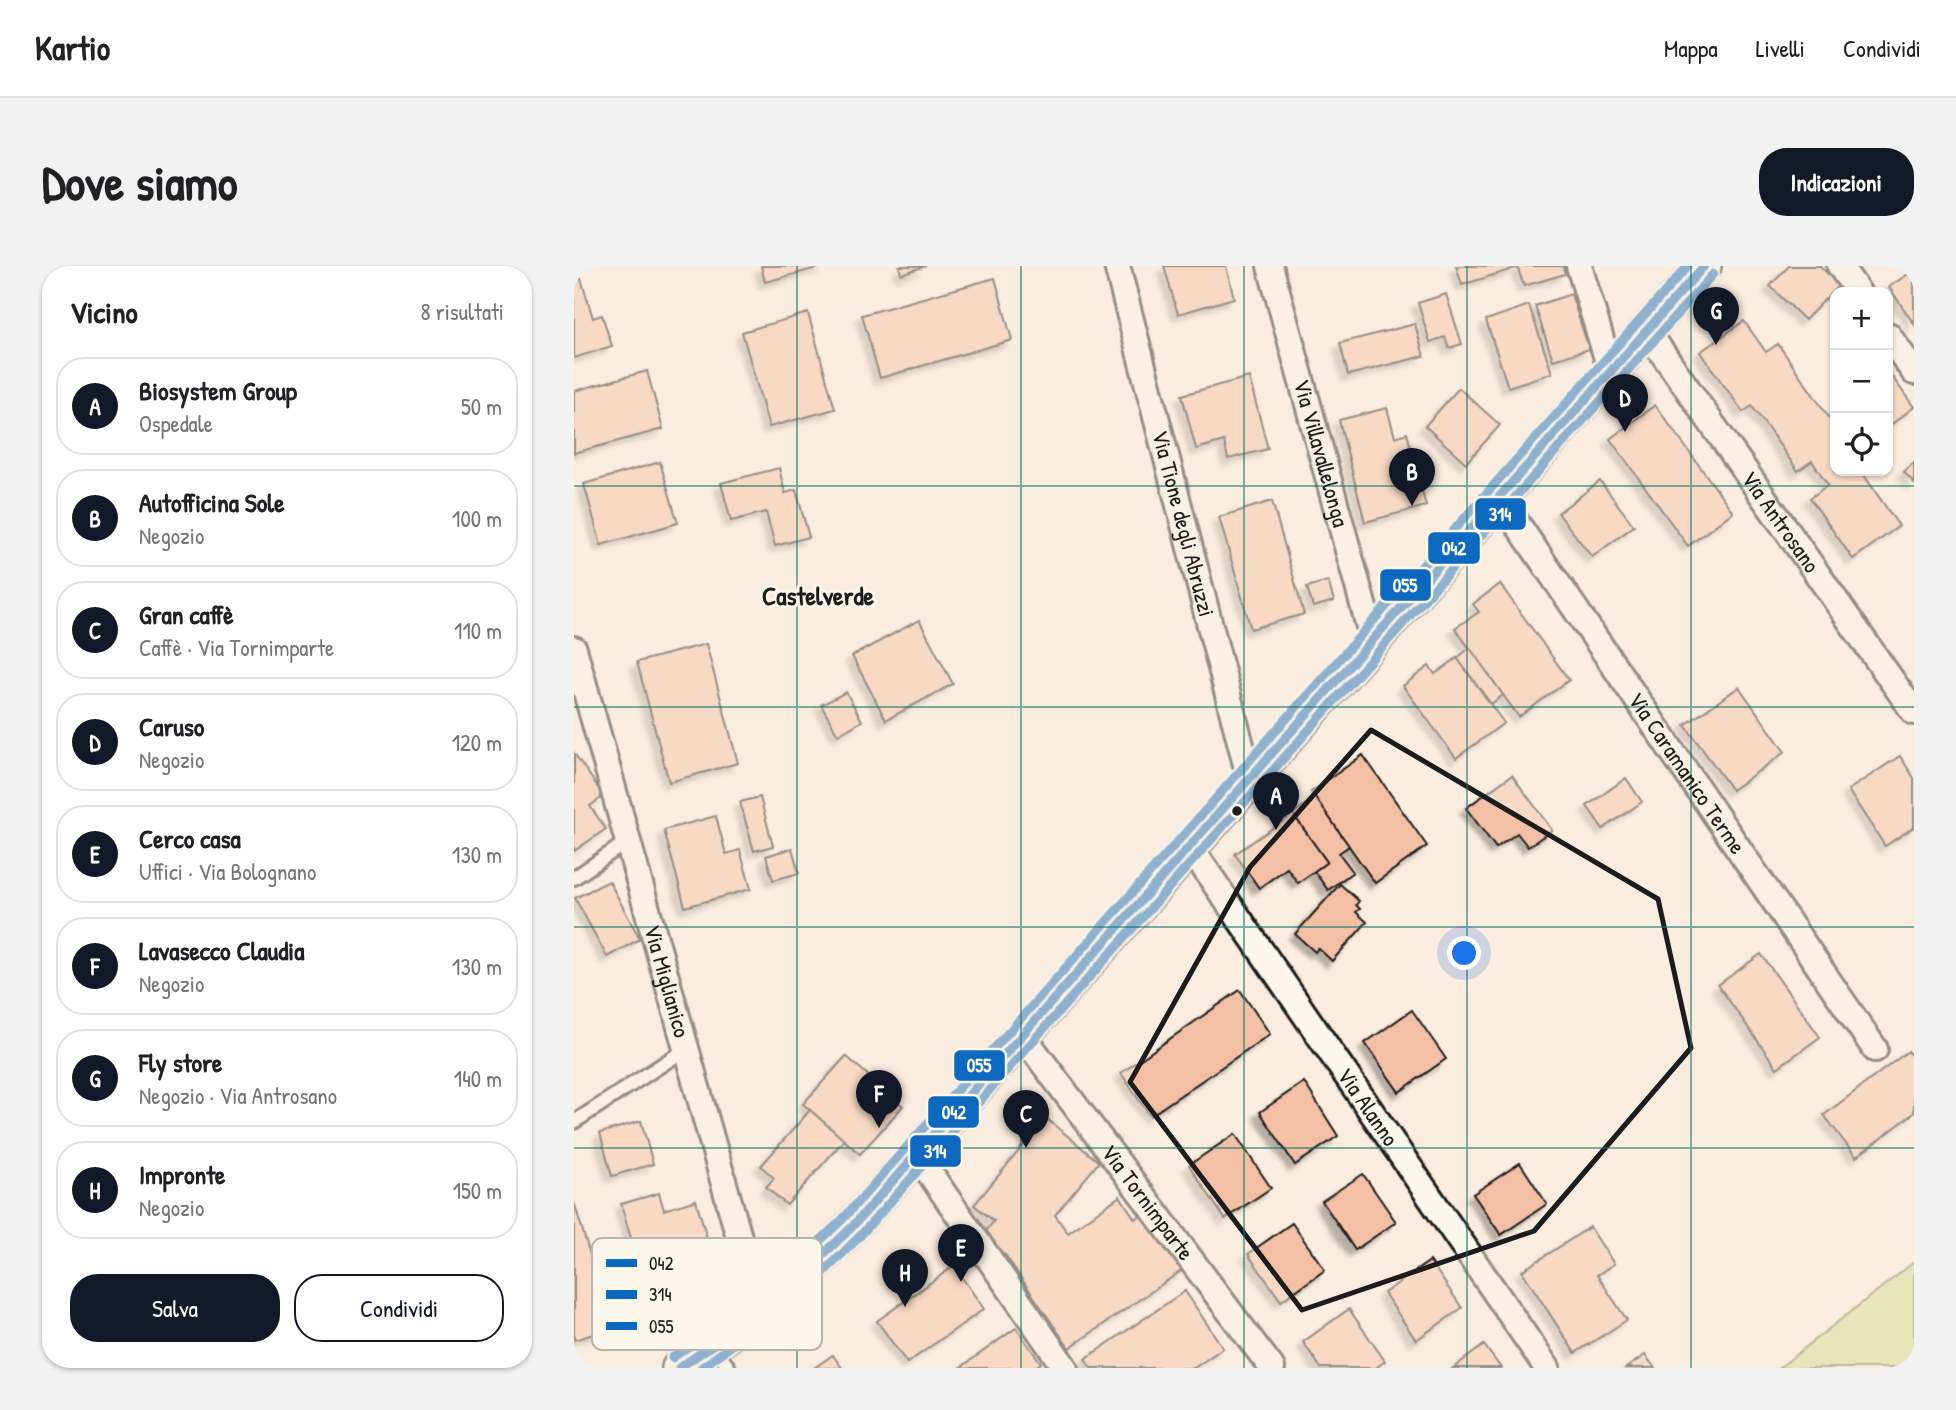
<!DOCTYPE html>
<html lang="it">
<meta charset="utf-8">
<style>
:root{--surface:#fff;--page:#f2f2f2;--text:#202124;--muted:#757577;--line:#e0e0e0;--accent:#111827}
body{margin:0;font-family:"Patrick Hand",sans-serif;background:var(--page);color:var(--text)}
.controls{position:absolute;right:21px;top:21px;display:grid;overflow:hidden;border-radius:14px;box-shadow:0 2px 5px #0004}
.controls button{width:63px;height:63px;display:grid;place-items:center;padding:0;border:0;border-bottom:2px solid var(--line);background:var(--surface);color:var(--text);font:35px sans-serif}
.you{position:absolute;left:891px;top:688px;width:24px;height:24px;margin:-18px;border:5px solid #fff;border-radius:50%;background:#1a73e8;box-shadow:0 0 0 10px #1a73e833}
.badge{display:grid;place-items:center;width:46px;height:46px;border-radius:50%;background:var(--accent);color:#fff;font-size:23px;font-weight:700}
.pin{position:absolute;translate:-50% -58px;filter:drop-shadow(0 2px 4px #0008)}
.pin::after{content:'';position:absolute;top:37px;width:24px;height:21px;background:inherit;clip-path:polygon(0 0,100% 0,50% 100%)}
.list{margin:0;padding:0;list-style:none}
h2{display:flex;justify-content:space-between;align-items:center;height:91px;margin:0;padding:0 28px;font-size:30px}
h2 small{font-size:23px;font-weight:400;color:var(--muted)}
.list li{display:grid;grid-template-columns:46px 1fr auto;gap:21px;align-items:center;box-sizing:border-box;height:98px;margin:0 14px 14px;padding:0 14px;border:2px solid var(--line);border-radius:28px}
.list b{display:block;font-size:26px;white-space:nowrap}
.list p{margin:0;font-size:23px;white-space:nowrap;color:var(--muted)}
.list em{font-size:23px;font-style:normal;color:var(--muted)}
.actions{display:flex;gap:14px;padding:21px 28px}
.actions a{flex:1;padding:16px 0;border:2px solid var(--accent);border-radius:28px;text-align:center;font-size:24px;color:var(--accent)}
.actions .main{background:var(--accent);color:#fff}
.icon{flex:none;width:38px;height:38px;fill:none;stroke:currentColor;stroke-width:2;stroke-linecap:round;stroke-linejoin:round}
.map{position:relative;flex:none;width:1340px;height:1102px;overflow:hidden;border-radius:28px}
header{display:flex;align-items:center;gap:42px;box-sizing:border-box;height:98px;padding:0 35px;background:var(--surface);border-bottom:2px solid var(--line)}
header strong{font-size:33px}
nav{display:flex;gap:38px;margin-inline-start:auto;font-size:24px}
.intro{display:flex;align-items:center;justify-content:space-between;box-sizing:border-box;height:168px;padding:0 42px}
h1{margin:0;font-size:49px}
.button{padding:18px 32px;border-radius:28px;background:var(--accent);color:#fff;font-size:24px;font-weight:700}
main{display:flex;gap:42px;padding:0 42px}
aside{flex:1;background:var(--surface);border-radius:28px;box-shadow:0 2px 5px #0004}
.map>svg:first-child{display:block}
.green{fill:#cedd91;stroke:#757c56;stroke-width:2}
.building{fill:#f4c0a5;stroke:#1c1c1c;stroke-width:2;filter:url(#shadow)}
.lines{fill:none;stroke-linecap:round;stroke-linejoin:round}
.lane-casing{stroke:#1c1c1c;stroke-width:18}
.street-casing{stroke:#1c1c1c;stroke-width:30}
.secondary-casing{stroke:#1c1c1c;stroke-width:38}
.lane{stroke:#fbf7ec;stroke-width:12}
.street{stroke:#fbf7ec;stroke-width:24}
.secondary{stroke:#fbf7ec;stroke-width:33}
.bus-1-casing{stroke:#fbf7ec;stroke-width:14}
.bus-2-casing{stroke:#fbf7ec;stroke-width:14}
.bus-3-casing{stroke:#fbf7ec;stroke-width:14}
.bus-1{stroke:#0c69bf;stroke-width:9}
.bus-2{stroke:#0c69bf;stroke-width:9}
.bus-3{stroke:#0c69bf;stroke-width:9}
.marked{fill:none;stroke:#1c1c1c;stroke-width:5;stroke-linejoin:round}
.grid{fill:none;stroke:#0f766e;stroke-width:2;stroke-opacity:0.55}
.bus-dot{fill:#1c1c1c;stroke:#fbf7ec;stroke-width:2.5}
.labels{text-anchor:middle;stroke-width:6;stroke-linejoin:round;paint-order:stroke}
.street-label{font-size:23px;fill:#1c1c1c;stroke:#fbf7ec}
.quarter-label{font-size:26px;font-weight:bold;fill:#1c1c1c;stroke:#fbf7ec}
.key{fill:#fbf7ec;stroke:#b8b5ae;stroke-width:2}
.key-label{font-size:19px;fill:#1c1c1c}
.line-badge{stroke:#fbf7ec;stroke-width:2.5}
.badge-label{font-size:19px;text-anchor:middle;font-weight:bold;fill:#fff}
</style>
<header>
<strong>Kartio</strong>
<nav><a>Mappa</a><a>Livelli</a><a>Condividi</a></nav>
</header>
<div class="intro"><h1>Dove siamo</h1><a class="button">Indicazioni</a></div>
<main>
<aside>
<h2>Vicino<small>8 risultati</small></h2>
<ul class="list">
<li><span class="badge">A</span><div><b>Biosystem Group</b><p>Ospedale</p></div><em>50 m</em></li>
<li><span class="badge">B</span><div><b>Autofficina Sole</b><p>Negozio</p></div><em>100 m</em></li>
<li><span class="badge">C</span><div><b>Gran caffè</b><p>Caffè · Via Tornimparte</p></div><em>110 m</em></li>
<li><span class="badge">D</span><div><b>Caruso</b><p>Negozio</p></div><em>120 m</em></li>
<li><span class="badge">E</span><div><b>Cerco casa</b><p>Uffici · Via Bolognano</p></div><em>130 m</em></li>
<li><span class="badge">F</span><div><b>Lavasecco Claudia</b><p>Negozio</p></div><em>130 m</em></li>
<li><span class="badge">G</span><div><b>Fly store</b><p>Negozio · Via Antrosano</p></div><em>140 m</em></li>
<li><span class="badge">H</span><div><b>Impronte</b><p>Negozio</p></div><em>150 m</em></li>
</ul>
<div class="actions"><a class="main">Salva</a><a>Condividi</a></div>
</aside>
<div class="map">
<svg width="1340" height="1102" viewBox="0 0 1340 1102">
<defs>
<filter id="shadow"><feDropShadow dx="-6" dy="6" stdDeviation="2" flood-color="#0004"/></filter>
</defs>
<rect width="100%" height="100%" fill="#faecde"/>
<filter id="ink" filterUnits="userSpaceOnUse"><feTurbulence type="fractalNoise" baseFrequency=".0143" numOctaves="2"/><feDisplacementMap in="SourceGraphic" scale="14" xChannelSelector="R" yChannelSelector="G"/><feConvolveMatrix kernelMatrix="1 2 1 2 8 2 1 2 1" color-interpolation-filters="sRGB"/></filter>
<g filter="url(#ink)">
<polygon class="green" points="1340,996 1340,1102 1205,1102"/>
<g class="building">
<polygon points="0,0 3,0 19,52 28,49 38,80 0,92"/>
<polygon points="187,0 251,0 191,16"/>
<polygon points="325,0 352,0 327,8"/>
<polygon points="590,0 652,0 660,32 604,48"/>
<polygon points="882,0 941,0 942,2 888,19"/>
<polygon points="943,0 989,0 991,8 950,20"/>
<polygon points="1215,0 1246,0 1265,19 1231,54 1196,20"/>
<polygon points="1340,4 1340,58 1315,21"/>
<polygon points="421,12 438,74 306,112 288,49"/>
<polygon points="872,28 888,78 875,82 871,71 856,76 844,37"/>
<polygon points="997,28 1015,83 979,94 961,40"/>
<polygon points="955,39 978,107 934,121 912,54"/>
<polygon points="234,47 261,143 195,161 168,66"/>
<polygon points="1170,55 1192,86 1204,78 1261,160 1261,205 1287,205 1325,260 1279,293 1236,232 1254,219 1238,195 1224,205 1178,140 1169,146 1126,86"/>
<polygon points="841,58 850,90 774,109 766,77"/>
<polygon points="73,105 89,163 0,187 0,125"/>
<polygon points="1314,105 1340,141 1314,161"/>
<polygon points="675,111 694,183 654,193 650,175 622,183 608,129"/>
<polygon points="885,122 926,159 892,197 851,160"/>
<polygon points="1081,139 1159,246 1114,280 1036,173"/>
<polygon points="813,142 821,171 833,167 852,240 791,256 765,154"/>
<polygon points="86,196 104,257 27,279 10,218"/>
<polygon points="1340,196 1340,217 1330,206"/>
<polygon points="205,202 211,227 222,224 235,271 201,280 192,246 157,255 147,217"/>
<polygon points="1026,215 1060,260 1018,291 984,247"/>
<polygon points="698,235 730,348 677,363 645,251"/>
<polygon points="754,315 760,335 739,341 733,321"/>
<polygon points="926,318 995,414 945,451 881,362 905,346 899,338"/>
<polygon points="345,354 379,418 312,454 278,390"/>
<polygon points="132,378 164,497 95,516 63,396"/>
<polygon points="896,382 929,429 917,438 883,392"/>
<polygon points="883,392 930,457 882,492 829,420 855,400 861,408"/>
<polygon points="1165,421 1211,486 1158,524 1111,459"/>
<polygon points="272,426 288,455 264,469 247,439"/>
<polygon points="0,487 30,530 16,540 32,563 0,585"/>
<polygon points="789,489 853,580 801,617 737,526"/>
<polygon points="1326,490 1340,512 1340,561 1311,580 1274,524"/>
<polygon points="938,509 978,564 954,581 943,567 922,582 892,542"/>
<polygon points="1052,512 1068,536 1029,563 1013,540"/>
<polygon points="186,531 199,580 180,585 166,536"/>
<polygon points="741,531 775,580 765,587 779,606 754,624 740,605 753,596 719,548"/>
<polygon points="719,548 753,596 724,617 713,602 685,622 661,588"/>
<polygon points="142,550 152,588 166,584 177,623 111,641 90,564"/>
<polygon points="218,582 225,607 199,614 192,590"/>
<polygon points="35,615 66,673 33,691 1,632"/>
<polygon points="766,618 785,635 782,639 786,643 782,646 793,656 758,695 744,682 741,686 721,668"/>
<polygon points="1187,688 1246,771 1203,802 1144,719"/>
<polygon points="666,724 696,768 576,850 547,807"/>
<polygon points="838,744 872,793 825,826 791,777"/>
<polygon points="1334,785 1340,792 1340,847 1282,891 1250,849"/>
<polygon points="272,790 329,840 286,888 229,838"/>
<polygon points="730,816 764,870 721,899 686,846"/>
<polygon points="236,844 270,874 213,939 192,921 200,912 187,900"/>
<polygon points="472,852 525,896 481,949 494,967 546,930 561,953 570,947 610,1003 495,1082 432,990 408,970 420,955 400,939"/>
<polygon points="67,855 79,898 38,910 26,867"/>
<polygon points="661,868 697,922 651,953 615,899"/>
<polygon points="946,897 973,938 927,969 899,928"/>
<polygon points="789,908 822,956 781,984 748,935"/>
<polygon points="85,927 90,944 122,934 141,1000 109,1009 113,1023 75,1034 47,938"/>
<polygon points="0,936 17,992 28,989 49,1059 0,1074"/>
<polygon points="718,957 751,1004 707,1035 674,988"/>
<polygon points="1016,961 1040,998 1023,1009 1053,1054 1001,1087 948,1005"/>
<polygon points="856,995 888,1042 842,1074 810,1027"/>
<polygon points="380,1000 410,1043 333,1097 303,1055"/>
<polygon points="611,1025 649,1082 620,1102 517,1102 511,1093"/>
<polygon points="775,1043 811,1095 802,1102 747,1102 729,1076"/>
<polygon points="442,1062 467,1097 460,1102 386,1102"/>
<polygon points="910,1079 927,1102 879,1102"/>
<polygon points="259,1089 268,1102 240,1102"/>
<polygon points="1071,1089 1081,1102 1052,1102"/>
</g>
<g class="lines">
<defs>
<g id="lane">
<polyline points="0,612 54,575"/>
<polyline points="0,856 112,783"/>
<polyline points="139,1080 155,1102"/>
</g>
<g id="street">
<path id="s1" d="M543,0l133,514"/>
<path id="s2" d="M696,0l103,375"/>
<polyline points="1005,0 1037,106"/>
<polyline points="1266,0 1284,26"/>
<path id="s3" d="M1073,65l267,381"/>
<polyline points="1314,69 1340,106"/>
<path id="s4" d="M925,231l376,552"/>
<path id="s5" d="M0,383l186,663"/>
<path id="s6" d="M616,581l357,521"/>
<path id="s7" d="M449,770l249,332"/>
<polyline points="343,889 491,1102"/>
</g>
<path id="secondary" d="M105,1102c41,-27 81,-55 118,-87 19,-17 36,-35 54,-53l399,-448 454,-514"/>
</defs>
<use href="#lane" class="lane-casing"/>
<use href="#street" class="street-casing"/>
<use href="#secondary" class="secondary-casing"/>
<use href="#lane" class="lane"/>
<use href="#street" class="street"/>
<use href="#secondary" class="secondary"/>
<defs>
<polyline id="bus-1" points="105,1102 166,1060 209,1027 277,962 1130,0"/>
<polyline id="bus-2" points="127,1102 217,1036 245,1011 286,970 1139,8"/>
<polyline id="bus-3" points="98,1092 158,1050 201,1017 268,954 1114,0"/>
</defs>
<use href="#bus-1" class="bus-1-casing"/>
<use href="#bus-2" class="bus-2-casing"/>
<use href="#bus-3" class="bus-3-casing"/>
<use href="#bus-1" class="bus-1"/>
<use href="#bus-2" class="bus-2"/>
<use href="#bus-3" class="bus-3"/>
</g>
</g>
<path d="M0 0H1340V1102H0ZM797,464l287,169 33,149 -157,183 -232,79 -172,-228 120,-215z" fill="#faecde" fill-opacity=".55" fill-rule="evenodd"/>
<path class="marked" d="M797,464l287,169 33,149 -157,183 -232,79 -172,-228 120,-215z"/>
<path class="grid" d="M223,0v1102M447,0v1102M670,0v1102M893,0v1102M1117,0v1102M0,220h1340M0,441h1340M0,661h1340M0,882h1340"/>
<circle class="bus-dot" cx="663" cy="545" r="6"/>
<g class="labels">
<g class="street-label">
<text dy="8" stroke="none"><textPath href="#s2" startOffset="194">Via Villavallelonga</textPath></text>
<text dy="8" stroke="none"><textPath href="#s3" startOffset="233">Via Antrosano</textPath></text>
<text dy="8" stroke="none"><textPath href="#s1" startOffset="266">Via Tione degli Abruzzi</textPath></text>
<text dy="8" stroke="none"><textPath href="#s4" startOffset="334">Via Caramanico Terme</textPath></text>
<text dy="8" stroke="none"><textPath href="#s5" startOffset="345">Via Miglianico</textPath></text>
<text dy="8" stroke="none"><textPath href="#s6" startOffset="315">Via Alanno</textPath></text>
<text dy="8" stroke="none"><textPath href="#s7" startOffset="208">Via Tornimparte</textPath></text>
</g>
<g class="quarter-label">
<text x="244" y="339">Castelverde</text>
</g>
</g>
<rect x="18" y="972" width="230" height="112" rx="10" class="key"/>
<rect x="32" y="993" width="31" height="8" fill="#0c69bf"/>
<rect x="32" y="1024" width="31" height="9" fill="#0c69bf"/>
<rect x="32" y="1056" width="31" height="8" fill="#0c69bf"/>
<g class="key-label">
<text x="75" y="1004">042</text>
<text x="75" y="1035">314</text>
<text x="75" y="1067">055</text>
</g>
<g class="line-badge">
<rect x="900" y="231" width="53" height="34" rx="7" fill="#0c69bf"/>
<rect x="853" y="265" width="54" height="34" rx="7" fill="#0c69bf"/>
<rect x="805" y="302" width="53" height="34" rx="7" fill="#0c69bf"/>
<rect x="379" y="783" width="53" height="33" rx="7" fill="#0c69bf"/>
<rect x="353" y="829" width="53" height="34" rx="7" fill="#0c69bf"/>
<rect x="335" y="868" width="53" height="34" rx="7" fill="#0c69bf"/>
</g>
<g class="badge-label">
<text x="926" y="255">314</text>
<text x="880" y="289">042</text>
<text x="831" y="326">055</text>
<text x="405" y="806">055</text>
<text x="380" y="853">042</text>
<text x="361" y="892">314</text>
</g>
</svg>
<div class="controls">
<button>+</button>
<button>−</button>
<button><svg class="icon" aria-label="locate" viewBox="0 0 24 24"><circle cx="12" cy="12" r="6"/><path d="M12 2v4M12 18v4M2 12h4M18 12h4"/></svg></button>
</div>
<div class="you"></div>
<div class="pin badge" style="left:702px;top:564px">A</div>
<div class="pin badge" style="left:838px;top:240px">B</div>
<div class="pin badge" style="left:452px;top:882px">C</div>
<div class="pin badge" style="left:1051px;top:166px">D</div>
<div class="pin badge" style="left:387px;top:1016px">E</div>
<div class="pin badge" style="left:305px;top:862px">F</div>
<div class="pin badge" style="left:1142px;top:79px">G</div>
<div class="pin badge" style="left:331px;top:1041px">H</div>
</div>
</main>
